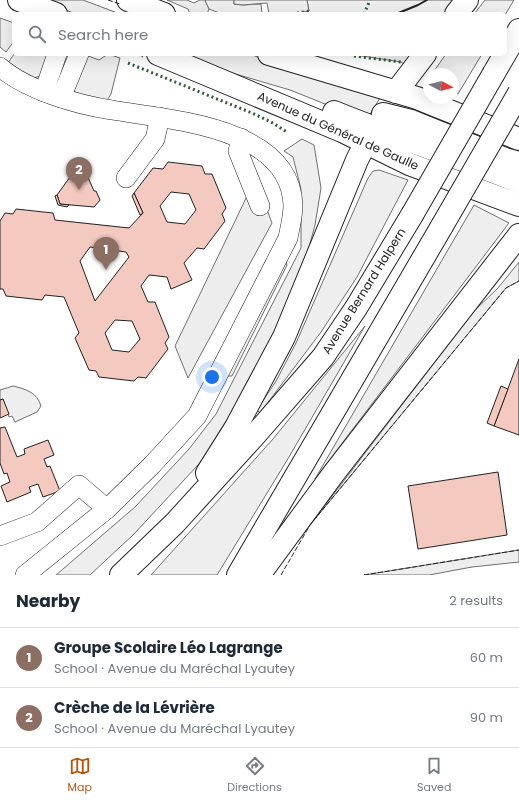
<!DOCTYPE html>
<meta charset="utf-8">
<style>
:root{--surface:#fff;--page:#f2f2f3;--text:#1f2937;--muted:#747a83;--line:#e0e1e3;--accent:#b45309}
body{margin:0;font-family:Poppins,sans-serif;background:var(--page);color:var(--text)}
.compass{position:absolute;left:423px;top:68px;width:36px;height:36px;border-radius:50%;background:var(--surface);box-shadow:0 4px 16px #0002;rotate:97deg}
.you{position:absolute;left:212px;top:377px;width:14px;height:14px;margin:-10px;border:3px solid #fff;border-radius:50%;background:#1a73e8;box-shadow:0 0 0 6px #1a73e833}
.badge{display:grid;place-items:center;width:26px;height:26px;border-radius:50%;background:var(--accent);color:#fff;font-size:13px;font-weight:700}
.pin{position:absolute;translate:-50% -33px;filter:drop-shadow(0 1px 2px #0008)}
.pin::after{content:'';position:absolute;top:21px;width:14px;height:12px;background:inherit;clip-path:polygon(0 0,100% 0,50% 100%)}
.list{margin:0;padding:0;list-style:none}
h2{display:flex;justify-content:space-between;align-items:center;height:52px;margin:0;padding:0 16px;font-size:17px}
h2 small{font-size:13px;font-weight:400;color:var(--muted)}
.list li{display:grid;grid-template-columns:26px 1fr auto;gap:12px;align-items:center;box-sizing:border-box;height:60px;padding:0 16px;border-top:1px solid var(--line)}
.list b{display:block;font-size:15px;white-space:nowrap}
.list p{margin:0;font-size:13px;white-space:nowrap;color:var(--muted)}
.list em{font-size:13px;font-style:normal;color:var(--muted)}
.icon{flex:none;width:22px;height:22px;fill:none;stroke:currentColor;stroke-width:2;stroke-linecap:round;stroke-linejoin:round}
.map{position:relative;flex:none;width:519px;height:575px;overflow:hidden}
.search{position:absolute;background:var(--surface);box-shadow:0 4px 16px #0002;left:12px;right:12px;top:12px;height:44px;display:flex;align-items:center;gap:10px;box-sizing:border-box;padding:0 14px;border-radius:6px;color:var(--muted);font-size:15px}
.sheet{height:172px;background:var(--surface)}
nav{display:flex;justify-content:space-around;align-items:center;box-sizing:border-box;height:56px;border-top:1px solid var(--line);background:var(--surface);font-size:11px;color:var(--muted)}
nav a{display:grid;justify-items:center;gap:2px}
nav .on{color:var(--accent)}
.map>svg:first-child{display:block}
.green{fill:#eee;stroke:#6f6f6f}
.parking{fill:#ededed;stroke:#6f6f6f}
.building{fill:#f3c9c0;stroke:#222;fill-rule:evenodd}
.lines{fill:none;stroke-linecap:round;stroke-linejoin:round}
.minor-casing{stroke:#222;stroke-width:20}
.major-casing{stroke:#222;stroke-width:24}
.highway-casing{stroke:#222;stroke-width:24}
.minor{stroke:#fff;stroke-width:19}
.major{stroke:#fff;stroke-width:22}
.highway{stroke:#fff;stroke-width:22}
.highway-bridge-casing{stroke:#222;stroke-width:24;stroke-linecap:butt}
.highway-bridge{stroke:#fff;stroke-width:22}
.hedge{stroke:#2f5e38;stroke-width:3;stroke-dasharray:2 3;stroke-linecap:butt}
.fence{stroke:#222;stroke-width:1;stroke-dasharray:5 2;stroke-linecap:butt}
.wall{stroke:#222;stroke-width:2}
.labels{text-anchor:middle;stroke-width:3;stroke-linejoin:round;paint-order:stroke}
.street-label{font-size:12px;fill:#222;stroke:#fff}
</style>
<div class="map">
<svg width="519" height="575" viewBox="0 0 519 575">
<rect width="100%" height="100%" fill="#fff"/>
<g class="green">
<polygon points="51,0 83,0 120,14 76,14 50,4"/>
<polygon points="206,0 234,0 234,4 243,5 261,4 262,14 222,14 209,9 205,1"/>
<polygon points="307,0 453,0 444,14 292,14 309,11"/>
<polygon points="485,0 514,0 505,15 474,14"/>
<polygon points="0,18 14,23 14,41 6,52 0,47"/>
<polygon points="14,54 53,54 41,76 33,78 8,63"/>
<polygon points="83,54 99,60 108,54 120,58 111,94 106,102 78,94 74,91 73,86"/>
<polygon points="180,54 250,54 270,62 380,98 367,119 365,120 290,90 222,70"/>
<polygon points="349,54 414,54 405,65 401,62"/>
<polygon points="446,54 482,54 458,94 453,92 453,74 432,74"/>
<polygon points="302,139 314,145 321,188 315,225 303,269 256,378 210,452 134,534 90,575 56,575 135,507 189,449 216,414 301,248 301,189 293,157 284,151"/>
<polygon points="379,170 408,180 357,277 321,332 260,413 257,410 276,381 296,343 368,178 373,171"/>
<polygon points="474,205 509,223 315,479"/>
<polygon points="519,262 519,281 506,288 310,525 473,312 498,288"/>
<polygon points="365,326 289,457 217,575 151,575 273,439"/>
<path d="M13,386c12,3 24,6 28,20l-4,6 -22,10 -3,-6 -3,1 -6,-18 -3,1v-10z"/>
<polygon points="519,550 519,562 472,567 429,575 364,575"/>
</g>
<g class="parking">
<polygon points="167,0 187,0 194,3 200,0 206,0 205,1 209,9 207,14 190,14 188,9"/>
<polygon points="234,0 307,0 309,11 292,14 269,14 267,3 243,5 234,4"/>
<polygon points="248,194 266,207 272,223 188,378 175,346"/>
<polygon points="285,259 287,265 232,376 226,376"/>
</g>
<g class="building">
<path d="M168,162l34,4 3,8h7l14,34 -4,6 3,7 -21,28 -7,-1 -13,15 8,17 -21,9 -4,-12 -18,-2 -8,11 7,16h7l14,35 -4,6 3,6 -22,29 -8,-1 -4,4 -35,-4 -3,-6 -7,-1 -14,-32 4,-5 -15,-36 -19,-2 -3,5 -36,-4 -3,-7h-3v-68l5,-8 8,1 3,-5 37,4 2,7 74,8 14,-15 -9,-20 19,-25 10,1zM171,192l18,2 7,16 -11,14 -18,-2 -7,-16zM90,247l36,5 3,5 -34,44 -15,-40zM115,320l17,1 8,18 -11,13 -17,-2 -7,-17z"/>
<polygon points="73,167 84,168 94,191 96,191 100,200 94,207 60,204 57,195 70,177 68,174"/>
<polygon points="134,193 143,213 140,215 132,196"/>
<polygon points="57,195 60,204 69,205 67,207 58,205 55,196"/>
<polygon points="519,359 519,435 494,426"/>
<polygon points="501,386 508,389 494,426 487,423"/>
<polygon points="3,399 9,414 0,418 0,400"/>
<polygon points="5,427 17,457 25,454 24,449 48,440 54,455 44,459 47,467 50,466 60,491 43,497 38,484 29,487 31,492 7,502 1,486 10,482 7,473 4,474 0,463 0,428"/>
<polygon points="498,472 507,535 418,549 408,486"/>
</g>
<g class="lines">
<defs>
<g id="minor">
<path d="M0,67c26,23 78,38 112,43 57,10 178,16 181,95 0,12 -3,22 -5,33l-91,178 -45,49 -45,44 -82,66"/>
<polyline points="44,92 57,54"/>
<polyline points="61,98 79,54"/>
<polyline points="241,138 238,151 260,206"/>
<polyline points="126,178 155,139 160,117"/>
<polyline points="0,536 37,522 79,485 107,509"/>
</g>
<g id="major">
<polyline points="19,0 56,14"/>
<polyline points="128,0 164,14"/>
<polyline points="158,54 342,131 409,164 519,205"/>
<polyline points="269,54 417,98 519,139"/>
<path d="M334,112c61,25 124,45 185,70"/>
<polyline points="383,114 411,121 505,159 519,163"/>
</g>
<g id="highway">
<polyline points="456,14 467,0"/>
<polyline points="494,73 519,30"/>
<polyline points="396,92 425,54"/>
<polyline points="207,473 236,427 284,337 357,160 366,142"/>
<polyline points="121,575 175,523 255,435 323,357 356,308 412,215"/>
<polyline points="238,575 442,226"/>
<polyline points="259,575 334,473 519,235"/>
</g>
</defs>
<use href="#minor" class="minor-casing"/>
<use href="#major" class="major-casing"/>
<use href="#highway" class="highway-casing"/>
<use href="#minor" class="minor"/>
<use href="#major" class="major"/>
<use href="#highway" class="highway"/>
<defs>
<g id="highway-bridge">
<polyline points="412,215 494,73"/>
<polyline points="442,226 519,93"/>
</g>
</defs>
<use href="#highway-bridge" class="highway-bridge-casing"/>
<use href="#highway-bridge" class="highway-bridge"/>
<g class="hedge">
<polyline points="292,14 309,11"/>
<polyline points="364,14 370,0"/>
<polyline points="354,56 401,62"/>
<polyline points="128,63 252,113 271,122 287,132"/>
</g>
<g class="fence">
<polyline points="108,0 120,4"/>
<polyline points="135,54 143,57"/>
<polyline points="281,575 310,525 506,288 519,281"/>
<polyline points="364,575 519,550"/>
</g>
<polyline class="wall" points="396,14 418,5 427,0"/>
</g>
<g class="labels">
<g class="street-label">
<text transform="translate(338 131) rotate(24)" y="4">Avenue du Général de Gaulle</text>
<text transform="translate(364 291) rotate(-58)" y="4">Avenue Bernard Halpern</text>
</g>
</g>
</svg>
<svg class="compass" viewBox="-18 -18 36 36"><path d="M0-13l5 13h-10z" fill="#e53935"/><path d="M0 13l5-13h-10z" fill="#747a83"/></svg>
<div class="you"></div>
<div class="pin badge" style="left:106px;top:270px;background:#8d6e63">1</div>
<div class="pin badge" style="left:79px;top:190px;background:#8d6e63">2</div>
<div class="search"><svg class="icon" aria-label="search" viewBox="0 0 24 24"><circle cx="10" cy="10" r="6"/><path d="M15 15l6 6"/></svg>Search here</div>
</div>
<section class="sheet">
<h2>Nearby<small>2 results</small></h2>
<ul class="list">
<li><span class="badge" style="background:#8d6e63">1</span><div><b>Groupe Scolaire Léo Lagrange</b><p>School · Avenue du Maréchal Lyautey</p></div><em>60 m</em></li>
<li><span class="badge" style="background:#8d6e63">2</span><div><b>Crèche de la Lévrière</b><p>School · Avenue du Maréchal Lyautey</p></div><em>90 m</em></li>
</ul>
</section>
<nav>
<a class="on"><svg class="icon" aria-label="map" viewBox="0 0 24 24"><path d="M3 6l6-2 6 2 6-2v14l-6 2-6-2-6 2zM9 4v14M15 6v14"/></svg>Map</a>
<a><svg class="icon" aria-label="directions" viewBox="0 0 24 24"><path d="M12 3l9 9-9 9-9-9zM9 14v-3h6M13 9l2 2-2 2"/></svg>Directions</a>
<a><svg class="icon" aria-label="saved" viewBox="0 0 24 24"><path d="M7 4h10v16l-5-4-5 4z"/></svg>Saved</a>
</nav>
